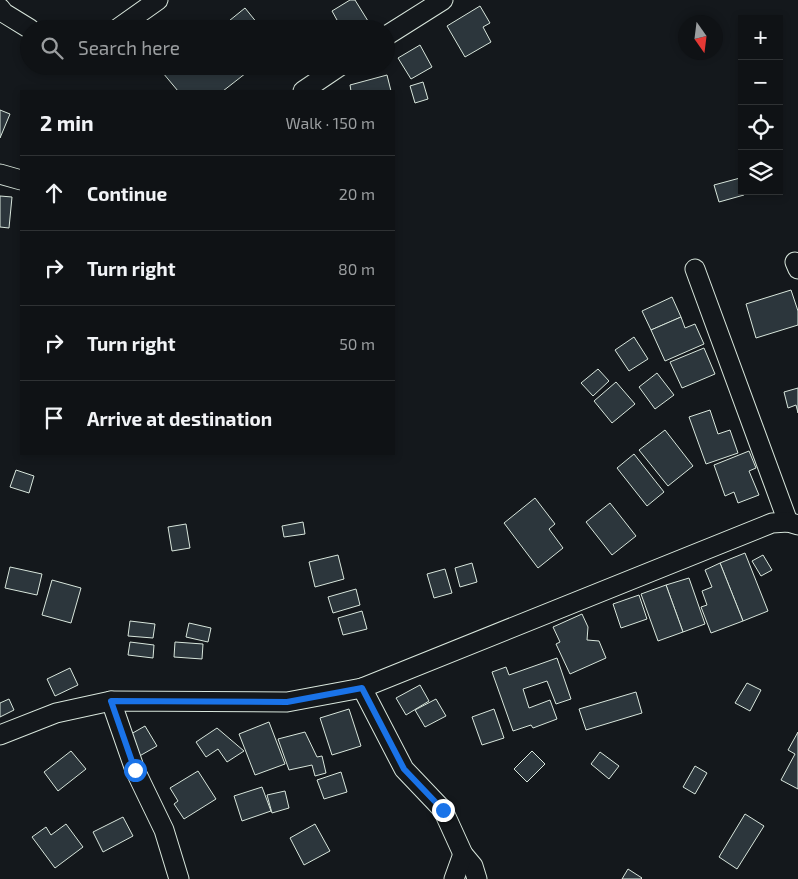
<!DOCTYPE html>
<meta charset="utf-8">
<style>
:root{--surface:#0f1215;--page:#181b1e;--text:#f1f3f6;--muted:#9b9ea0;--line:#2f3234}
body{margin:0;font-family:"Exo 2",sans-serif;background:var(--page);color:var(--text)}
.controls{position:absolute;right:15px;top:15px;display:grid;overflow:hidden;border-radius:0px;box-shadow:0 2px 8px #0003}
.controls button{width:45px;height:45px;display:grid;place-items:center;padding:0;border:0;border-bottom:1px solid var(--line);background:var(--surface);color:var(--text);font:25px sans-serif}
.compass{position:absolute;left:678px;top:15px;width:45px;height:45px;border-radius:50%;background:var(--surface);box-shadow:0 2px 8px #0003;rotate:166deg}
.stop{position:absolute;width:15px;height:15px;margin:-11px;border:4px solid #1a73e8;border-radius:50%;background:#fff}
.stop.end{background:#1a73e8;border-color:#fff;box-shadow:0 1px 5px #0008}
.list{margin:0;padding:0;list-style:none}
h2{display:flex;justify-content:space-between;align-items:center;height:65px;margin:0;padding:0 20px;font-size:21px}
h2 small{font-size:16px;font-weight:400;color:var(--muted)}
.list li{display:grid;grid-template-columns:32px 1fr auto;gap:15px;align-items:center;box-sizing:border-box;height:75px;padding:0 20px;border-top:1px solid var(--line)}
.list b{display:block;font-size:19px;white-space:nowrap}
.list em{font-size:16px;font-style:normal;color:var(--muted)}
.icon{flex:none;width:28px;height:28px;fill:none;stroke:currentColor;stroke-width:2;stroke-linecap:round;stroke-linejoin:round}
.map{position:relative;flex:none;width:798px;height:879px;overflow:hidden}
.search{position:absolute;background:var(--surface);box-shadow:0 2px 8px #0003;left:20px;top:20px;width:375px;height:55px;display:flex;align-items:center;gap:12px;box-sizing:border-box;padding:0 18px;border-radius:28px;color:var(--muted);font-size:19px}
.panel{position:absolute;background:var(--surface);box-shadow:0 2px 8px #0003;left:20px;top:90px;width:375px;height:365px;border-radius:0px}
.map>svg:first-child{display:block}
.building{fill:#2c363c;stroke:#d8e6dc}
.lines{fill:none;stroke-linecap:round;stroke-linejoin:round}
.minor-casing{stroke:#d8e6dc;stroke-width:21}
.minor{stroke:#14181c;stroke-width:19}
.route{stroke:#1a73e8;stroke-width:6}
</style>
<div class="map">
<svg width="798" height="879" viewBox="0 0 798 879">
<rect width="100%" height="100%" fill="#14181c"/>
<g class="building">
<polygon points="350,0 355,0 368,21 356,29 342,29 332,11"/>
<polygon points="480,6 490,23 483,27 491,42 465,57 447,26"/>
<polygon points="245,8 262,29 219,29"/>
<polygon points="420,45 432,67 411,79 398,58"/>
<polygon points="171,66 255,66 223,91 178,91 163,73"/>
<polygon points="387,75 391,91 351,91 350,85"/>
<polygon points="423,82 428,99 415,103 410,86"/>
<polygon points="0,110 10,114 0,138"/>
<polygon points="740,178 742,191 743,191 744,195 719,202 714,185"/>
<polygon points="0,196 12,197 9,228 0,227"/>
<polygon points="791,290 798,311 798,325 756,338 746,304"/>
<polygon points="672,297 681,317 651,330 642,311"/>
<polygon points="681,317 685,328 695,324 704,344 665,361 651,330"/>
<polygon points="634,337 648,359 629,371 615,350"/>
<polygon points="704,348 715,374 682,388 670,362"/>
<polygon points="598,369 609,381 593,396 581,383"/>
<polygon points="657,373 674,395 655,409 639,387"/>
<polygon points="616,382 635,404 612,423 594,401"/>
<polygon points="798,388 798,413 796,405 788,408 784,392"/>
<polygon points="710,410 718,434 730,430 738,453 706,464 689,417"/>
<polygon points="665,430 693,466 668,486 639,450"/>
<polygon points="749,451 756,468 749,471 759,495 738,503 734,492 725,496 714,465"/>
<polygon points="634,454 664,492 647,506 617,468"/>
<polygon points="16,470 34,476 29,493 10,487"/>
<polygon points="535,498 555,524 549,529 563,548 538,568 504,523"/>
<polygon points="610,503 636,536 612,555 586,522"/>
<polygon points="303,522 305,534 284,537 282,526"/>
<polygon points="186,524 190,548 172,551 168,527"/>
<polygon points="745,553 768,611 743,621 720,563"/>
<polygon points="338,555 344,579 315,587 309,562"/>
<polygon points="763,555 772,570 761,576 752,561"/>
<polygon points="472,563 477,582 460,587 455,568"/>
<polygon points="720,563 743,621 711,633 701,607 707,605 702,591 712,587 705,570"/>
<polygon points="10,567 42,574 37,595 5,588"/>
<polygon points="445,569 452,593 434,598 427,574"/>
<polygon points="689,578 705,624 683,632 666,585"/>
<polygon points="52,580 81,588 71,623 42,615"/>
<polygon points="666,585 683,632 658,641 641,594"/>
<polygon points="356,589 360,605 333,613 328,597"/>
<polygon points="639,595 647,619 621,628 613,604"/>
<polygon points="362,611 367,629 343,635 338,618"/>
<polygon points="582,614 588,627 587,640 599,641 606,658 570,674 556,644 560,642 553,627"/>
<polygon points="130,621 155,624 153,638 128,636"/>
<polygon points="189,623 211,628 208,642 186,637"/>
<polygon points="130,642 154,645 153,658 128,655"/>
<polygon points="175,642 203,644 202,659 174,657"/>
<polygon points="557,658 571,699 556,704 547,681 523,689 529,708 550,700 557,719 533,728 531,725 513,731 492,672 506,667 509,675"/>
<polygon points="70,668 78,685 55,696 47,679"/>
<polygon points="747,683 761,690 750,711 735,703"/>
<polygon points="420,685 429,701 406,715 396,698"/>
<polygon points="636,692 642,713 586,730 579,709"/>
<polygon points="9,699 14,710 0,717 0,703"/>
<polygon points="436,699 446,716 425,727 415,710"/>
<polygon points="349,709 361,746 332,755 320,718"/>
<polygon points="494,709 504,738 482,745 472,717"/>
<polygon points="269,722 285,764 255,775 239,734"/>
<polygon points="145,726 157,746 136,758 124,738"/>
<polygon points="217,728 244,751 227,762 218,749 206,757 196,742"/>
<polygon points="305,732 317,757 322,756 326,773 315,776 312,765 289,770 278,739"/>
<polygon points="798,732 798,789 781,780 795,754 788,750"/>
<polygon points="71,751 86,769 58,791 44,772"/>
<polygon points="532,751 545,764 527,782 514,769"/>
<polygon points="600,752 619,766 609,779 591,764"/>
<polygon points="695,766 707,773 695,794 683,787"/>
<polygon points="198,771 216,799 184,819 174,804 178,801 170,788"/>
<polygon points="341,772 347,792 324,799 317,780"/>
<polygon points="262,787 271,811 242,821 234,796"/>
<polygon points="285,791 289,808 272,813 267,795"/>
<polygon points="745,814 764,826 737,869 719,857"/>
<polygon points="123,817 133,836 103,852 93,832"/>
<polygon points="66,824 83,847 55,868 32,837 46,827 51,835"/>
<polygon points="315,824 330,851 304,865 290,838"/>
<polygon points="628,869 642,878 641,879 622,879"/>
</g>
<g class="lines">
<defs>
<g id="minor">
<polyline points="0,8 4,13 30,29"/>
<polyline points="117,29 158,0"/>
<polyline points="386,36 443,0"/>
<polyline points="303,91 340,66"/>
<polyline points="0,174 21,180"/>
<polyline points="795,262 798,269"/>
<polyline points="695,269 788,522"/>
<polyline points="362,688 404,769 443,810 463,854 473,866 477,879"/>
<polyline points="111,701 135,770 164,830 179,879"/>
<polyline points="0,735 56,713 111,701 287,702 362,688 772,523 788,522 798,525"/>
<polyline points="454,879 463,854"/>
</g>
</defs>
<use href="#minor" class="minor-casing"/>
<use href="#minor" class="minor"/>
</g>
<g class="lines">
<polyline class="route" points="135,770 111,701 287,702 362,688 404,769 443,810"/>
</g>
</svg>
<div class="controls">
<button>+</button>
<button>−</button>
<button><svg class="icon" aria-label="locate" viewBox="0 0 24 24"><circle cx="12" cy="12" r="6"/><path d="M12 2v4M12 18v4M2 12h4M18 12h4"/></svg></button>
<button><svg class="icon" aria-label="layers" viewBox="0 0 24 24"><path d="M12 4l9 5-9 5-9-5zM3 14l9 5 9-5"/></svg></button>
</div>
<svg class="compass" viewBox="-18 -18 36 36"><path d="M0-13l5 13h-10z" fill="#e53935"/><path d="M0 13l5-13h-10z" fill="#9b9ea0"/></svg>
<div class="stop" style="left:135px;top:770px"></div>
<div class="stop end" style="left:443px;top:810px"></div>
<div class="search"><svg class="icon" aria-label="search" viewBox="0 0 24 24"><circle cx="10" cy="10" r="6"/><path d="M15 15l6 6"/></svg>Search here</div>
<section class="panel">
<h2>2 min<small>Walk · 150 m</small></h2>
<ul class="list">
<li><svg class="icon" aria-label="ahead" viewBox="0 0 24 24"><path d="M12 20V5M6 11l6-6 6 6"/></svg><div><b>Continue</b></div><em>20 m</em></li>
<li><svg class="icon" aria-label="right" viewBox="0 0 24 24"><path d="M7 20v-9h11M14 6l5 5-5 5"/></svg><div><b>Turn right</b></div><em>80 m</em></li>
<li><svg class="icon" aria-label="right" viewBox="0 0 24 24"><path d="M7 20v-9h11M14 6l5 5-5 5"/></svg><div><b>Turn right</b></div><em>50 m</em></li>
<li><svg class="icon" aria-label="arrive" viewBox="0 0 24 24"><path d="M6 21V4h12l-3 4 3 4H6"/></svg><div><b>Arrive at destination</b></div></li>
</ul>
</section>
</div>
